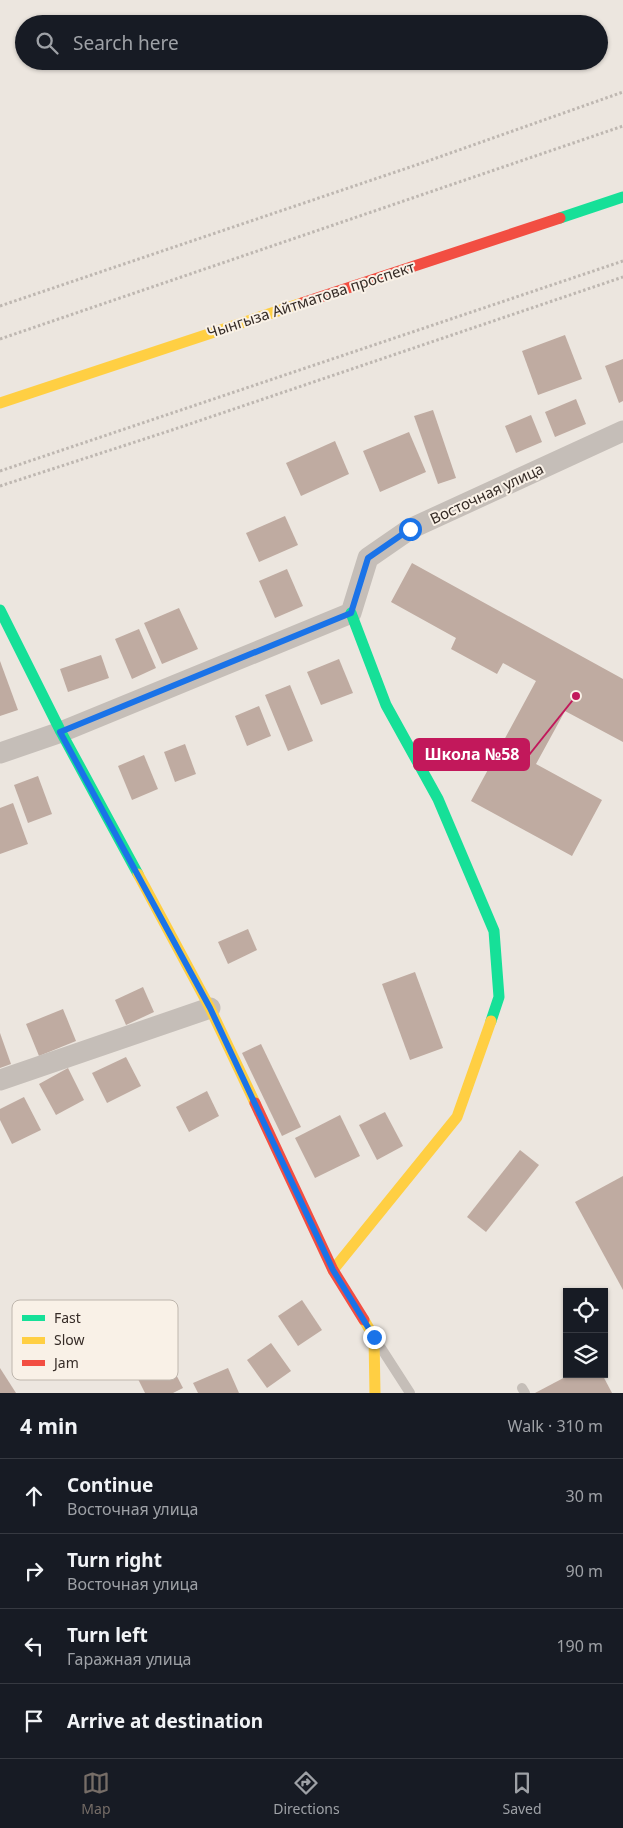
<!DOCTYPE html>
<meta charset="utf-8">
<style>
:root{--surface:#171b24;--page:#242831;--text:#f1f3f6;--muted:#9ea1a6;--line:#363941;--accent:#766d67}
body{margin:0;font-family:"Noto Sans",sans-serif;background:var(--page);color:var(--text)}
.controls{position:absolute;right:15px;bottom:15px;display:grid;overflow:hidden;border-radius:0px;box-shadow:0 1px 4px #0004}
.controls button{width:45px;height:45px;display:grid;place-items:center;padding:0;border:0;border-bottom:1px solid var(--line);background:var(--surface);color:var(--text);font:25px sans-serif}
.stop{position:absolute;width:15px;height:15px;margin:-11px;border:4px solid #1a73e8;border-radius:50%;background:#fff}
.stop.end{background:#1a73e8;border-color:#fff;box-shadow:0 1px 5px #0008}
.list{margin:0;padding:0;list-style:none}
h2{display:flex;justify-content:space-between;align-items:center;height:65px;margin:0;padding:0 20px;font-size:21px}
h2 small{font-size:16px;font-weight:400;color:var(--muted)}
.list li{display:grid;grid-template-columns:32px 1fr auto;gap:15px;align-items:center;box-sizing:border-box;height:75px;padding:0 20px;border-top:1px solid var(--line)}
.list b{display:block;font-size:19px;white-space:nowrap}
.list p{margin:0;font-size:16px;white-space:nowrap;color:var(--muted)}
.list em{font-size:16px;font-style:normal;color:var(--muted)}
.icon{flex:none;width:28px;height:28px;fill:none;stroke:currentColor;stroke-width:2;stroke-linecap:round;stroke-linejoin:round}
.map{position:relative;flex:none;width:623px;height:1393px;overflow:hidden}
.search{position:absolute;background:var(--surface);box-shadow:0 1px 4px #0004;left:15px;right:15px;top:15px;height:55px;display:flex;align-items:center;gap:12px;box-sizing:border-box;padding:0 18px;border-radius:28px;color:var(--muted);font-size:19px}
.sheet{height:365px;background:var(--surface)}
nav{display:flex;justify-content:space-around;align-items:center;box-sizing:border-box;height:70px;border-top:1px solid var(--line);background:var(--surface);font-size:14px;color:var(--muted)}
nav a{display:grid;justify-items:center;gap:2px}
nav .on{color:var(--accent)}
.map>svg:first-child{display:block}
.building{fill:#bfaba1}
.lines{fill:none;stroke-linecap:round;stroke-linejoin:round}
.path{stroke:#beb7b1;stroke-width:3;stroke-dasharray:2.5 2.5;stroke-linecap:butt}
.lane{stroke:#c5beb8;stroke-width:10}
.street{stroke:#c5beb8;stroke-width:21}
.fast{stroke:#16e098;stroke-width:11}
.slow{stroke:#ffcf43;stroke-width:11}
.jam{stroke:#f24e42;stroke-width:11}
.route{stroke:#1a73e8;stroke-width:6}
.labels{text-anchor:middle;stroke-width:4;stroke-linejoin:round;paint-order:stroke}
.street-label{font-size:15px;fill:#362c27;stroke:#f9f1e7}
.key{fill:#f9f1e7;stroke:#beb6ad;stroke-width:1}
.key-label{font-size:14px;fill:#362c27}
.leader{fill:none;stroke:#c2185b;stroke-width:2}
.callout-dot{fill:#c2185b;stroke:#f9f1e7;stroke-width:2}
.callout{fill:#c2185b;stroke:#c2185b;stroke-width:2}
.callout-label{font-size:16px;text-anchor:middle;font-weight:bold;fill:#fff}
</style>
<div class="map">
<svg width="623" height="1393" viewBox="0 0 623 1393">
<rect width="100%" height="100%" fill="#ece6df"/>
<g class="building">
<polygon points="565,335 582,379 538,395 522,351"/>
<polygon points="623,359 623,401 619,403 605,366"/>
<polygon points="576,399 586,424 555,437 545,412"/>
<polygon points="433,410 456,478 438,484 414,416"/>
<polygon points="531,415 542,442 516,453 505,426"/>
<polygon points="409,432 426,472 380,492 363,451"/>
<polygon points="335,441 349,474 301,496 286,463"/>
<polygon points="285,516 298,545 259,562 246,533"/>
<polygon points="412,563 623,679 623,742 565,711 536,764 602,800 572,856 471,801 536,681 503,663 497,674 451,649 456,638 391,602"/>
<polygon points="287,569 303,606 275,618 259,581"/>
<polygon points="179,608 198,649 162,664 144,623"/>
<polygon points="139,629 156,668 132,679 115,639"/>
<polygon points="101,655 109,678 68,692 60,669"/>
<polygon points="339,659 353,693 321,705 307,672"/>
<polygon points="0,661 18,710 0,716"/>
<polygon points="290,685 313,741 288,751 265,695"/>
<polygon points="259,706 271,736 247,746 235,716"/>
<polygon points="185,744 196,774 175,782 164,752"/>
<polygon points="144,755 158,789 132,800 118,766"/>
<polygon points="38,776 52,814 28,823 14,785"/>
<polygon points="13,803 28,844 0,854 0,808"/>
<polygon points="248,929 257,950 228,964 218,942"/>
<polygon points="415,972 443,1048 410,1060 382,984"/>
<polygon points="143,987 154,1012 126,1025 115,1000"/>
<polygon points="63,1009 76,1041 39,1056 26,1024"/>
<polygon points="0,1033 11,1064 0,1068"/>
<polygon points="261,1044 301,1127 282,1136 242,1053"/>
<polygon points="126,1057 141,1086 107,1103 92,1073"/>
<polygon points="68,1068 84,1100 56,1115 39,1084"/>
<polygon points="207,1091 219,1116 189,1132 176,1107"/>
<polygon points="24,1097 41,1130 12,1144 0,1120 0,1109"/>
<polygon points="385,1112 403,1146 377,1160 359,1125"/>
<polygon points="340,1115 360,1156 315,1178 295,1138"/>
<polygon points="520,1150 539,1165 486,1232 467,1217"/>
<polygon points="623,1176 623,1290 575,1202"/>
<polygon points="302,1300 322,1330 298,1346 278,1316"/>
<polygon points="271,1343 291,1371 267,1388 247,1360"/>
<polygon points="167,1357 183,1388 173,1393 145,1393 135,1373"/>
<polygon points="0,1368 16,1393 0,1393"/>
<polygon points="228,1368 239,1393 198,1393 193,1383"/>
<polygon points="571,1374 602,1374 612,1393 535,1393"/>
</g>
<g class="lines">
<g class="path">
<polyline points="0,306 425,162 623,92"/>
<polyline points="0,339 623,126"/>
<polyline points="0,471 623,261"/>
<polyline points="0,486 172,430 623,277"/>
</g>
<g class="lane">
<polyline points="381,1348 410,1393"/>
<polyline points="522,1388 525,1393"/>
</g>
<g class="street">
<polyline points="0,753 61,732 351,613 368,558 410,529 623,431"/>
<polyline points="0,1080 210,1008"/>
</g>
<g class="fast">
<polyline points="560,218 623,197"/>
<polyline points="0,610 61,732 138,874"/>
<polyline points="351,613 386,705 438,799 494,931 499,997 491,1021"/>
</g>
<g class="slow">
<polyline points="0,403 302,303"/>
<polyline points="138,874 210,1008 255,1103"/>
<polyline points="333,1270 457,1117 491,1021"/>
<polyline points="364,1320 374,1337 375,1393"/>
</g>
<g class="jam">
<polyline points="302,303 560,218"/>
<polyline points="255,1103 333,1270 364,1320"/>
</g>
</g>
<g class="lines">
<polyline class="route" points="374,1337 333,1270 210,1008 60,732 351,613 368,558 410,529"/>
</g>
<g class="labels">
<g class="street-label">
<text transform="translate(311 300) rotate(-18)" y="5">Чынгыза Айтматова проспект</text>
<text transform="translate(487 494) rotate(-25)" y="5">Восточная улица</text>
</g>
</g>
<rect x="12" y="1300" width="166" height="80" rx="8" class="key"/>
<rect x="22" y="1315" width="23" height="6" fill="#16e098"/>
<rect x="22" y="1337" width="23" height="7" fill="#ffcf43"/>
<rect x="22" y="1360" width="23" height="6" fill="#f24e42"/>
<g class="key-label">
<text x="54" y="1323">Fast</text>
<text x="54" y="1345">Slow</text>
<text x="54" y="1368">Jam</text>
</g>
<path class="leader" d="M576 696L529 755"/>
<circle class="callout-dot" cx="576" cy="696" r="5"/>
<rect class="callout" x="414" y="739" width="115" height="31" rx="5"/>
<g class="callout-label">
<text x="472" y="760">Школа №58</text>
</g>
</svg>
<div class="controls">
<button><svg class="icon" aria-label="locate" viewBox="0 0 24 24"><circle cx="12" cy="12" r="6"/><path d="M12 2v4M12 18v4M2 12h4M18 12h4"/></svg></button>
<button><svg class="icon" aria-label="layers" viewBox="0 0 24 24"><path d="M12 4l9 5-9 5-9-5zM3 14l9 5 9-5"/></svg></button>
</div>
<div class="stop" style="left:410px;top:529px"></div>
<div class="stop end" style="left:374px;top:1337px"></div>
<div class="search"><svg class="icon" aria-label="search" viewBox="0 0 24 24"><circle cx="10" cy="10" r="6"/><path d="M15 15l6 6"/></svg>Search here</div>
</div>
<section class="sheet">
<h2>4 min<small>Walk · 310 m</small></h2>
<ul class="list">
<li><svg class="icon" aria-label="ahead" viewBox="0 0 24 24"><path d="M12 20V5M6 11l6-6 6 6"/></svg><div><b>Continue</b><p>Восточная улица</p></div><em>30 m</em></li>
<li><svg class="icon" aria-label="right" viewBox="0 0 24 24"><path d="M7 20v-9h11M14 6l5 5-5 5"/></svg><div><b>Turn right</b><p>Восточная улица</p></div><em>90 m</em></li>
<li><svg class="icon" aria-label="left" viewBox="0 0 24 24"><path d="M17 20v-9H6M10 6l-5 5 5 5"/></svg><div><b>Turn left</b><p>Гаражная улица</p></div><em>190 m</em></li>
<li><svg class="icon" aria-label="arrive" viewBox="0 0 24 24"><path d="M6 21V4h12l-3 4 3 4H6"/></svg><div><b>Arrive at destination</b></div></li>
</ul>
</section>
<nav>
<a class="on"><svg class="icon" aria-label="map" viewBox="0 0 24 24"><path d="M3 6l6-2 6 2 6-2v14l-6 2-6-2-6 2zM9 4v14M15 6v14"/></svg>Map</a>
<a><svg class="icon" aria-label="directions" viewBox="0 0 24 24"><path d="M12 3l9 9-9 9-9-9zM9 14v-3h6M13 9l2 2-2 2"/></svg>Directions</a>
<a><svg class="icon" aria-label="saved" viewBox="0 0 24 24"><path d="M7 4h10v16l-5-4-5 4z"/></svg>Saved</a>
</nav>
